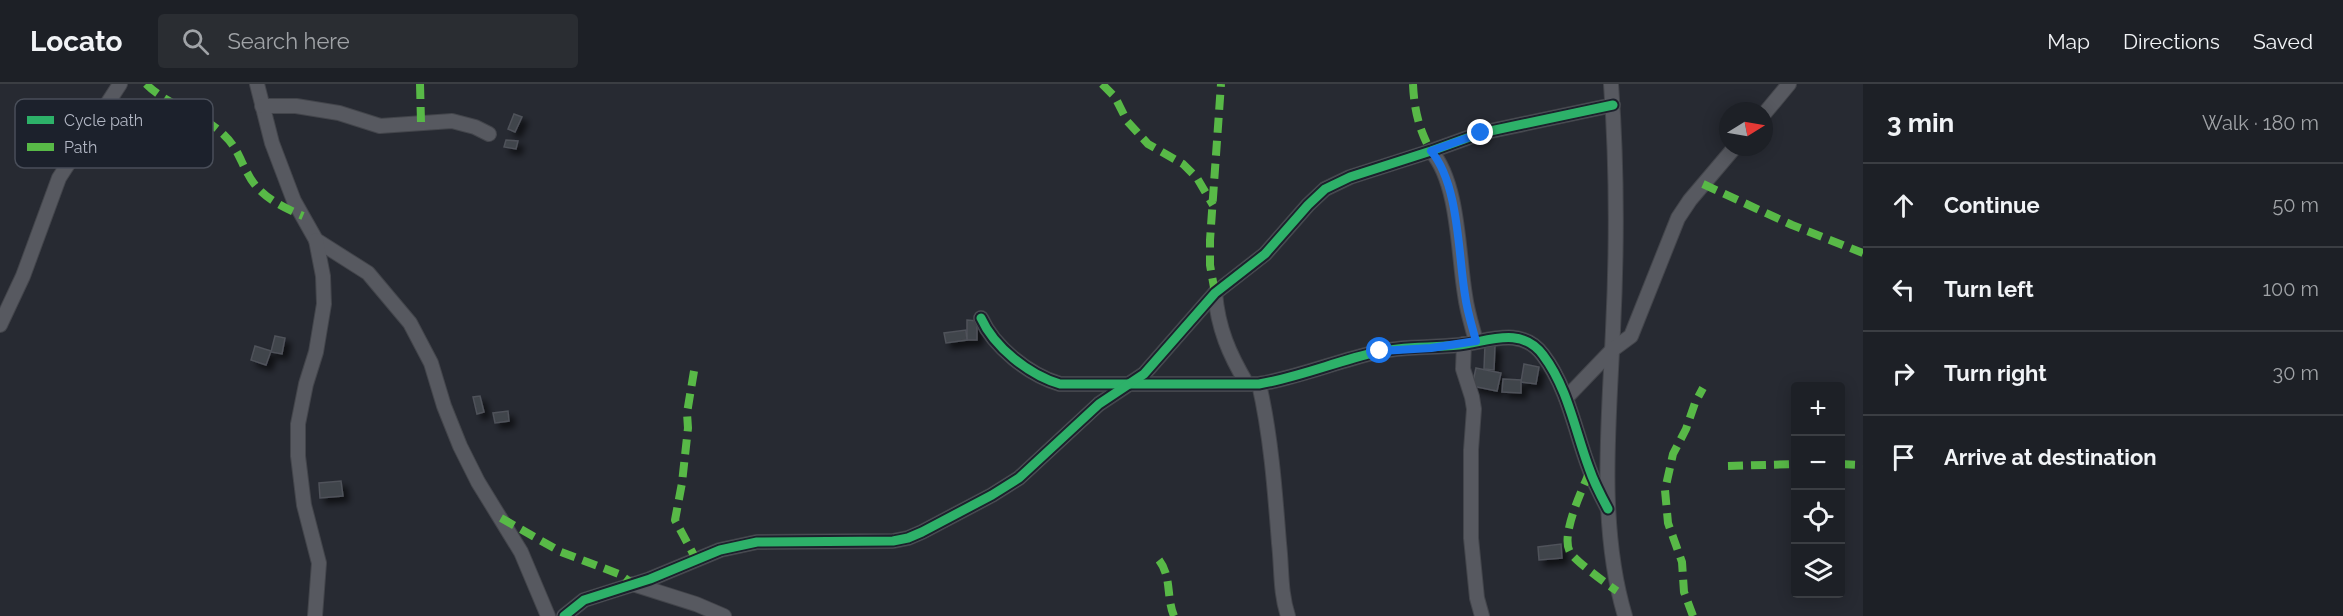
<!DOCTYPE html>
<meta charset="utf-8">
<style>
:root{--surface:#1d2026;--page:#2a2d32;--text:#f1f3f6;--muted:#a0a3a7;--line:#3b3e43}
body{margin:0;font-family:Raleway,sans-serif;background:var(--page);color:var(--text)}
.controls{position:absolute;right:18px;bottom:18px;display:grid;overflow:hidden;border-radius:6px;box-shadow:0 3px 15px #0003}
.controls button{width:54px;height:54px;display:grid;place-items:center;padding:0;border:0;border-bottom:2px solid var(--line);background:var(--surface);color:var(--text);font:30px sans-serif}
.compass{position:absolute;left:1719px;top:18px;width:54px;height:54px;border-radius:50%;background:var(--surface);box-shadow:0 3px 15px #0003;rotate:79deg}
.stop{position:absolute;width:18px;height:18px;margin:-14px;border:4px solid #1a73e8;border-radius:50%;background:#fff}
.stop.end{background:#1a73e8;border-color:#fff;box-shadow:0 2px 6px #0008}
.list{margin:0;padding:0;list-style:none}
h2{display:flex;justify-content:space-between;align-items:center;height:78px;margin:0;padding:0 24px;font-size:26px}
h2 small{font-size:20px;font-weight:400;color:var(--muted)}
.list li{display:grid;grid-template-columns:39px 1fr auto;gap:18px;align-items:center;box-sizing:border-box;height:84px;padding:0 24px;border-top:2px solid var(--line)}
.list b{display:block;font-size:22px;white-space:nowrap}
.list em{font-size:20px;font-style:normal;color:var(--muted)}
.icon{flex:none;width:33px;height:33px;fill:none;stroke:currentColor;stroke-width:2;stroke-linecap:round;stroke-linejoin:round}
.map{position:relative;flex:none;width:1863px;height:532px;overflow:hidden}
header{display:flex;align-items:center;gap:36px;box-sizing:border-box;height:84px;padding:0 30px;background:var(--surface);border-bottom:2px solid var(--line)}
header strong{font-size:28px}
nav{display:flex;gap:33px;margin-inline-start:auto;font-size:21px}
.search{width:420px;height:54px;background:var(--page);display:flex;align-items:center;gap:15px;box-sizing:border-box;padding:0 21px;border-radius:6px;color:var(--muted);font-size:22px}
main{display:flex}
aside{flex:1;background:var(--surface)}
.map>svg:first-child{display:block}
.building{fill:#41444b;stroke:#4f525a;stroke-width:1.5;filter:url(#shadow)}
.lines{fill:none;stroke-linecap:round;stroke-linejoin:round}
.street-casing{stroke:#43454b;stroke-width:16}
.street{stroke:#575960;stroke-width:14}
.quiet{stroke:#58b947;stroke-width:8;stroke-dasharray:15 8;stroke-linecap:butt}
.cycleway-casing{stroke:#1c212c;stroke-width:13}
.cycleway{stroke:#2db169;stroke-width:9}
.route{stroke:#1a73e8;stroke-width:8}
.key{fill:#1c212c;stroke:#494e59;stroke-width:1.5}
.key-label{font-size:16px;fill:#b1b6c3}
</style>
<header>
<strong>Locato</strong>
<div class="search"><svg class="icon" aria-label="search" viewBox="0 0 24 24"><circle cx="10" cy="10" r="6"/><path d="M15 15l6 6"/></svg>Search here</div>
<nav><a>Map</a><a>Directions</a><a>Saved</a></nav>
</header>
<main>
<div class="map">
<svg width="1863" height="532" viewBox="0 0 1863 532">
<defs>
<filter id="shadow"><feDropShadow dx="5.5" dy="5.5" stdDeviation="3" flood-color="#0009"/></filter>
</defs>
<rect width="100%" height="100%" fill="#272a32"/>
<g class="building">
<polygon points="514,30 522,33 515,48 508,45"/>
<polygon points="506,56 518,57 516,65 504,63"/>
<polygon points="967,236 977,237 977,256 967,256"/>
<polygon points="966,246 967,256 946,259 944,249"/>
<polygon points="275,252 285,254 282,270 271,268"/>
<polygon points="1485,260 1495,261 1494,286 1484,285"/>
<polygon points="255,262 271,267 266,281 251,276"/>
<polygon points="1524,280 1539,283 1536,300 1521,298"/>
<polygon points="1476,284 1501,289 1497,307 1472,302"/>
<polygon points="1503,295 1521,296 1521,309 1502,308"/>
<polygon points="480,312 484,328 477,330 473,313"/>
<polygon points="508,327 509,337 495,339 493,329"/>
<polygon points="341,397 343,412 320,414 319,399"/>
<polygon points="1561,460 1562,474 1539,476 1538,463"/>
</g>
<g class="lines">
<defs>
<g id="street">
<polyline points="257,0 272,59 294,117 316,156 368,189 410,239 431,279 444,322 460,362 478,398 521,468 548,532"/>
<path d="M1611,0c6,81 6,165 2,246 -4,93 -15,196 12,286"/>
<polyline points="262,22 296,22 339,29 380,42 452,37 475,43 489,50"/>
<polyline points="1764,30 1789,0"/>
<path d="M1431,67c28,32 27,103 34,144 2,16 7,31 11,46"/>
<path d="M1215,209c3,35 14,61 32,91"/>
<path d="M981,234c13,29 48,57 79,66h199c41,-7 78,-23 118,-32 26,-6 55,-4 82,-7 28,-3 62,-20 84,10 25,33 32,76 46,113 5,15 12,28 19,41"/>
<polyline points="0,241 23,192 59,94 120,0"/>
<polyline points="1464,260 1463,285 1472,313 1474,325 1471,366 1471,454 1477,514 1482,532"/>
<path d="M1259,300c12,52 16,107 20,159 3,26 1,49 9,73"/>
<polyline points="1566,314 1612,266 1631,252 1678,134 1690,116 1735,63"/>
<polyline points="633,500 696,520 724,532"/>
<polyline points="315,532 319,479 304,421 298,372 298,340 306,300 316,268 324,220 323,192 316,156"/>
<polyline points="564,532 584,516 650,495 720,466 757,458 893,457 908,454 922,448 992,411 1019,394 1099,320 1144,290 1215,209 1265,170 1308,121 1325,105 1350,93 1431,67 1481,49 1613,21"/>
</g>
</defs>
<use href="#street" class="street-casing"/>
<use href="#street" class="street"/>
<g class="quiet">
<path d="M146,0c22,22 56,29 78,51 13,12 16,25 24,39 11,22 34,33 55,42"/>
<polyline points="420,0 421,38"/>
<polyline points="1102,0 1115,13 1127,37 1148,60 1183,80 1197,94 1213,121"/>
<path d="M1413,0c1,25 6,46 18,67"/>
<polyline points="1703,100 1792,141 1863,169"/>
<polyline points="1215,209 1210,181 1210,156 1221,0"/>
<polyline points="694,287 687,329 688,344 682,399 675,436 697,477"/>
<polyline points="1840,380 1863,381"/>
<polyline points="1728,382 1796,380"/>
<path d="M1590,387c-7,17 -30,64 -20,81 4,8 38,33 47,39"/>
<polyline points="501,434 561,468 619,490 633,500"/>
<path d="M1159,476c13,17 7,37 15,56"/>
<polyline points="1693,532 1684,508 1682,478 1668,439 1665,406 1673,370 1686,345 1695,319 1703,304"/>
</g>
<defs>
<g id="cycleway">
<path d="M981,234c13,29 48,57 79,66h199c41,-7 78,-23 118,-32 26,-6 55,-4 82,-7 28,-3 62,-20 84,10 25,33 32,76 46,113 5,15 12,28 19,41"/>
<polyline points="564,532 584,516 650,495 720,466 757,458 893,457 908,454 922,448 992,411 1019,394 1099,320 1144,290 1215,209 1265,170 1308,121 1325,105 1350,93 1431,67 1481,49 1613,21"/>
</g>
</defs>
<use href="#cycleway" class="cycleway-casing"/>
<use href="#cycleway" class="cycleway"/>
</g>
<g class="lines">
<path class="route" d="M1380,267l51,-3 45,-7c-4,-15 -9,-30 -11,-46 -7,-42 -6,-111 -34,-144l50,-18"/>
</g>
<rect x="15" y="15" width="198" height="69" rx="9" class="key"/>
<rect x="27" y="32" width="27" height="8" fill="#2db169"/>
<rect x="27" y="59" width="27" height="8" fill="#58b947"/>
<g class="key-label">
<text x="64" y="42">Cycle path</text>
<text x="64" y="69">Path</text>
</g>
</svg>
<div class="controls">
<button>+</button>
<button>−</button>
<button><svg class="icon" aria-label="locate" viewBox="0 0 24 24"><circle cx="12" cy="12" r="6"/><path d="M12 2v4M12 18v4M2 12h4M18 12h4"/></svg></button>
<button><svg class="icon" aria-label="layers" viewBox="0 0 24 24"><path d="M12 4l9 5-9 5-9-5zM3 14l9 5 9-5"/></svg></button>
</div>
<svg class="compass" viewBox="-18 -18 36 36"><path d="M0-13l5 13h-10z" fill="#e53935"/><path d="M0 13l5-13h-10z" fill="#a0a3a7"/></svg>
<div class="stop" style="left:1380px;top:267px"></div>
<div class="stop end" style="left:1481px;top:49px"></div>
</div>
<aside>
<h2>3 min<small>Walk · 180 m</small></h2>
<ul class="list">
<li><svg class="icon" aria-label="ahead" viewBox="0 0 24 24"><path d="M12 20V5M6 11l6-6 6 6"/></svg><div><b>Continue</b></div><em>50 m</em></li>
<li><svg class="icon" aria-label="left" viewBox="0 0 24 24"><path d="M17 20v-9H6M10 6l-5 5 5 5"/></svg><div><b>Turn left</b></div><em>100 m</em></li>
<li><svg class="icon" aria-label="right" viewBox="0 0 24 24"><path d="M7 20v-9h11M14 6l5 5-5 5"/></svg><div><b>Turn right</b></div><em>30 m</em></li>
<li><svg class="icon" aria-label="arrive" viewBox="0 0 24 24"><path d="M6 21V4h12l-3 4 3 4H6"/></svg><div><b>Arrive at destination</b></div></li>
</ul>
</aside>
</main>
